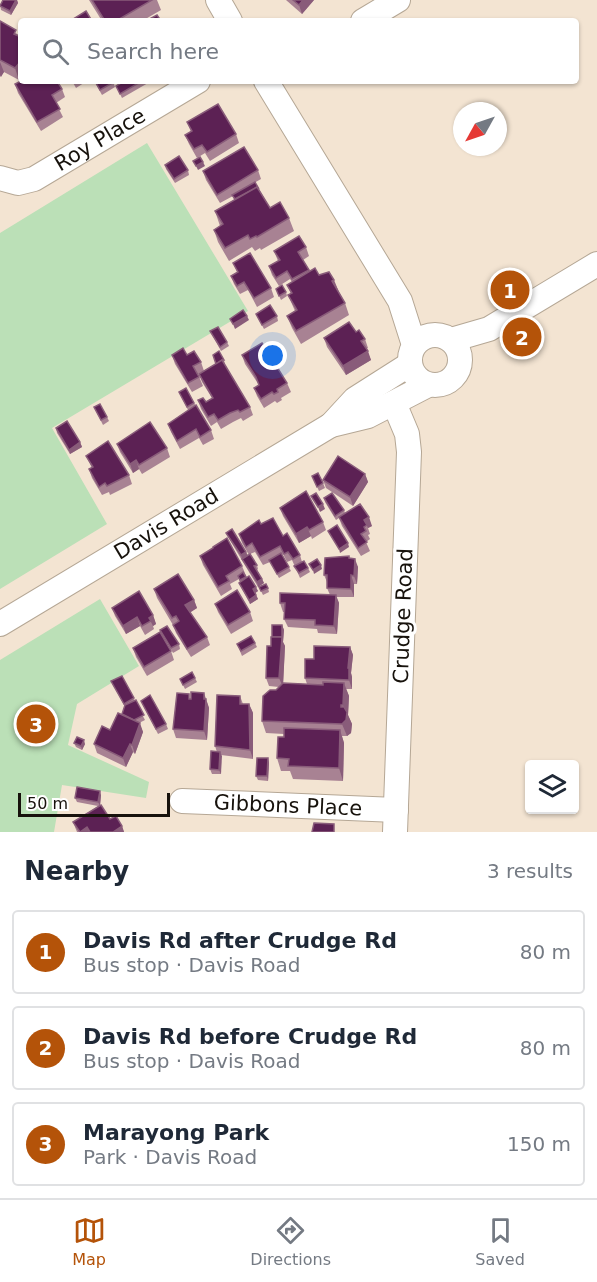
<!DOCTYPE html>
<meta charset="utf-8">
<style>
:root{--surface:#fff;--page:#f6f6f7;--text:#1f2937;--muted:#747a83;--line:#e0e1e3;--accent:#b45309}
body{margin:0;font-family:"DejaVu Sans",sans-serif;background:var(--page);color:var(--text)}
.controls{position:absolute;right:18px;bottom:18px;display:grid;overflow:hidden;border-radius:6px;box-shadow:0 2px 4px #0004}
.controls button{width:54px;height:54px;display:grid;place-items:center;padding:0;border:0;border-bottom:2px solid var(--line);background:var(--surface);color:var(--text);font:30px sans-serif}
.compass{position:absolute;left:453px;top:102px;width:54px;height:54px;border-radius:50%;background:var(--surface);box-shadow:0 2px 4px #0004;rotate:230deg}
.scale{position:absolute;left:18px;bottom:15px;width:152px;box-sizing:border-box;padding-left:6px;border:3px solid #17120c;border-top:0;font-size:16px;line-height:21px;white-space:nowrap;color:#17120c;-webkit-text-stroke:4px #fff;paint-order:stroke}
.you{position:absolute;left:273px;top:356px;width:21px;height:21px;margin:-15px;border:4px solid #fff;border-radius:50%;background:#1a73e8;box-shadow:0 0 0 9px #1a73e833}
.badge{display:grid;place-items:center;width:39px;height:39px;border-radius:50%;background:var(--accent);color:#fff;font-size:20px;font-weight:700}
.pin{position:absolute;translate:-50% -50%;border:3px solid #fff;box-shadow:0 2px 6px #0006}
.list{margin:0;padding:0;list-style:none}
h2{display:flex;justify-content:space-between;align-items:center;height:78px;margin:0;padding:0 24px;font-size:26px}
h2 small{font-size:20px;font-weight:400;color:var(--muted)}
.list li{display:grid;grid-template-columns:39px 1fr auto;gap:18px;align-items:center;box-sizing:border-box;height:84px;margin:0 12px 12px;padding:0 12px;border:2px solid var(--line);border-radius:6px}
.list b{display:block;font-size:22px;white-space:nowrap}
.list p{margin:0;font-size:20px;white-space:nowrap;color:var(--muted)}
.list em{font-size:20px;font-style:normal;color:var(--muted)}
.icon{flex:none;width:33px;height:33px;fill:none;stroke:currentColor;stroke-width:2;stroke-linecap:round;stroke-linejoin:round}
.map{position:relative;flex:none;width:597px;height:832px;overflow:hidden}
.search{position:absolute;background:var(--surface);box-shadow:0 2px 4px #0004;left:18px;right:18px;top:18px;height:66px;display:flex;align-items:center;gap:15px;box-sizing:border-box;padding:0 21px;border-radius:6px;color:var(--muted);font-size:22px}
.sheet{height:366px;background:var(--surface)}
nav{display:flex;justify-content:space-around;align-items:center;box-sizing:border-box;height:84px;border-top:2px solid var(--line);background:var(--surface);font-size:16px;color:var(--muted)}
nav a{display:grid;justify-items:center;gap:3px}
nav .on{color:var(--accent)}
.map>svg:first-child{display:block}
.green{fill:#bbe0b7}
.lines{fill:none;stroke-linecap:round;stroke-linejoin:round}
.minor-casing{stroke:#b5a795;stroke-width:26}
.minor{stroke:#fff;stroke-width:24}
.wall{fill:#a88293}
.shaded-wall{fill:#895c7a}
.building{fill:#5c2154;stroke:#895c7a;stroke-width:1.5}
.labels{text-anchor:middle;stroke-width:6;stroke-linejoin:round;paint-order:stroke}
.street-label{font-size:21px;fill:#17120c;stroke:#fff}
</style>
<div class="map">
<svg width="597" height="832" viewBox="0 0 597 832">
<rect width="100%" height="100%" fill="#f3e4d2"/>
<g class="green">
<polygon points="147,143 248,311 52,428 107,524 0,589 0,233"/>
<polygon points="100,599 139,666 77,704 68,745 149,782 146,798 62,785 54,832 0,832 0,660"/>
</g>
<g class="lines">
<defs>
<g id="minor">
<polyline points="218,0 230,21"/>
<polyline points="363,21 398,0"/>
<polyline points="266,81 400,301 414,345"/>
<path id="s1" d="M0,178l18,5 16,-4 164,-98"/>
<circle cx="435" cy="360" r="25"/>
<polyline points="451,340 489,329 597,264"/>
<polyline points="394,403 407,434 409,452 395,832"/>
<polyline points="331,425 368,416 428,385"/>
<path id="s2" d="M0,624l331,-199 24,-26 55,-35"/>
<path id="s3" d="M182,801l214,9"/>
</g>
</defs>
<use href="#minor" class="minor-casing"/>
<use href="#minor" class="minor"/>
</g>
<g class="wall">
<polygon points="3,0 17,0 18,3 11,15 1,10 0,5"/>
<polygon points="89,0 157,0 161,10 142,21 102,21"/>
<polygon points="286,0 314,0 302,14"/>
<polygon points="0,21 21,37 21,78 19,80 4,72 0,77"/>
<polygon points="72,81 87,81 76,88"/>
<polygon points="94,81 113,81 115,87 102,95"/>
<polygon points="124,81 148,81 148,83 122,98 116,86"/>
<polygon points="37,83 62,89 65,97 56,103 63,117 41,131 18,93 15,84"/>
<polygon points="187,122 236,134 239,143 210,161 205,153 197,158 189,144 185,135 191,132"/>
<polygon points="165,165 188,170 189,175 175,183 166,169"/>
<polygon points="258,170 261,179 254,183 259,189 270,208 289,218 294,231 261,250 260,248 255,251 252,247 229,261 218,242 214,230 220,226 215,211 234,200 233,196 220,203 206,180 203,171"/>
<polygon points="306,247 309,256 303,260 310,271 319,275 339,292 345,303 349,315 301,344 292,328 287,316 295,311 288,295 291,294 287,285 292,282 290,279 279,286 272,275 269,266 278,261 274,251"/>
<polygon points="233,263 271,288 274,297 257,307 248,290 240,294 234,284 231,276 237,272"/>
<polygon points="276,289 286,292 287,296 281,300"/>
<polygon points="256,314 277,316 278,321 264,329"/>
<polygon points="210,331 227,342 229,346 221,351"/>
<polygon points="356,332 365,339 368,348 366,349 371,360 346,375 327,347 324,338"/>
<polygon points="172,355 187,355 201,362 204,371 198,374 203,386 192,392 175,364"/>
<polygon points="242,355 287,383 291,392 281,398 282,400 277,403 275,401 264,408 257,396 254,388 259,385 245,364"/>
<polygon points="224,360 225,365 250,407 253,415 243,421 241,418 233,422 221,429 217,422 211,426 201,409 198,400 206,402 212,398 202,382 199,374"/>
<polygon points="179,392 194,403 211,430 214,439 203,445 199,438 180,449 171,432 168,424 188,410"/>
<polygon points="94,407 107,417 109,421 103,425"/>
<polygon points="56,428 80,442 82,447 70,454 57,433"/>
<polygon points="117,444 167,448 170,457 142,474 139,469 133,473 120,452"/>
<polygon points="86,456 129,475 132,484 110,495 109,492 102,495 92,478 89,469 92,468"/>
<polygon points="365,474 368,482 353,506 326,488 323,480"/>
<polygon points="312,476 323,483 325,488 319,491"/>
<polygon points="324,498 344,510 345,513 372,526 368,528 370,534 368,535 370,539 366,542 370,551 361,556 342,526 339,518 336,520 325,502"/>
<polygon points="280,508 323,522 326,530 312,539 311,536 299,543 283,516"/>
<polygon points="261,524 283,536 300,555 302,562 308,568 310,572 300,578 292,560 287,562 283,554 282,555 291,571 279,578 270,562 263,565 255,552 250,554 257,565 258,569 257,570 264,583 258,587 228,537 226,533 248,555 249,555 242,543 239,534"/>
<polygon points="200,556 242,566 247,578 258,591 255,593 258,599 250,604 241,587 239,579 230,584 232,589 221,596 203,565"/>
<polygon points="349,556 350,558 358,567 357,584 354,584 354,597 336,597 339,603 337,634 318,633 317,629 288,627 284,619 285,612 283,612 280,603 330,595 327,588 327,582 324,575"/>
<polygon points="259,587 268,588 269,592 263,595"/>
<polygon points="154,589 194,600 197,608 190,612 207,637 210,645 191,657 176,633 173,625 157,598"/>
<polygon points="215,604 250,612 253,621 231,634 218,612"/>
<polygon points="112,608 153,615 156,624 153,626 154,629 145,635 140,626 126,634 115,616"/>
<polygon points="282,625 284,630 283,642 285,646 283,683 307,684 305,678 314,659 350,647 353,655 351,673 352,677 352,689 346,689 349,696 348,715 352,724 351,733 347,736 342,736 344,743 343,781 293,779 290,771 281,771 277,758 284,737 284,734 266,733 262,721 276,690 279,687 269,686 266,678"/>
<polygon points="160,630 179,644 180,649 173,653"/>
<polygon points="255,643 257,647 242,656 237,644"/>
<polygon points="133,648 171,651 174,660 147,676 136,657"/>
<polygon points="122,676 145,720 139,723 143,732 135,754 133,752 126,767 97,753 94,744 110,730 122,714 125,707 111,681"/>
<polygon points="195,678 197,682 185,689 180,679"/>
<polygon points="240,696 243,704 249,704 253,713 253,759 221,755 221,774 212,774 210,769 217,752 215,746"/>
<polygon points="191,698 207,702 209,708 207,740 176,738 173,729"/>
<polygon points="141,701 166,724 168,729 158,734"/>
<polygon points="74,743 85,744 82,750 76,747"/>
<polygon points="268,758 269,763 268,781 258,780 256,776"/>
<polygon points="101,795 100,805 110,819 122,826 124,832 77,832 73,822 98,806 77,802 75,798"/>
</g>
<g class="shaded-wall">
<polygon points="16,0 17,0 18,3 11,15 10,11"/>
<polygon points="303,0 314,0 302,14 299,5"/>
<polygon points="21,61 21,78 19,80 15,68"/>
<polygon points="0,62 4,72 1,77 0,75"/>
<polygon points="203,162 205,166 198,170 196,166"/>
<polygon points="334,280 339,292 332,281"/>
<polygon points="247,316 249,320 235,329 233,324"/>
<polygon points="368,351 371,360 346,375 343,366"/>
<polygon points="80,442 82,447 70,454 69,450"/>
<polygon points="136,460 139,469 133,473 130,464"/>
<polygon points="365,474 368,482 353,506 350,497"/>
<polygon points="323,504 325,509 320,512 318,507"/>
<polygon points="369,517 372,526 368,528 364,520"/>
<polygon points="307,527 311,536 299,543 296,534"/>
<polygon points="348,543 349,547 340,553 339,549"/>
<polygon points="246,552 248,556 242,560 241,555"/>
<polygon points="355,559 358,567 357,584 354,576"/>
<polygon points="321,565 322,569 314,574 313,570"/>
<polygon points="351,575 354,584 354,597 351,589"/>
<polygon points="262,579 264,583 258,587 257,582"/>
<polygon points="256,587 258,591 254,594 253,589"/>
<polygon points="256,595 258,599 250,604 249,600"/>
<polygon points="336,595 339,603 337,634 334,626"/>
<polygon points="194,600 197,608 188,614 185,605"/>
<polygon points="153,615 156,624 153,626 149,618"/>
<polygon points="137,617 140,626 126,634 123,626"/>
<polygon points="282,625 284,630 283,642 285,646 283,687 279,678"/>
<polygon points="350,647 353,655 351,673 352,677 352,689 349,680 348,668"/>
<polygon points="344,683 349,696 348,715 352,724 351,733 347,736 342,724 347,714 343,705"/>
<polygon points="204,693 209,708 207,740 204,731"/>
<polygon points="249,704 253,713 253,759 250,750"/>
<polygon points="140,723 143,732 135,754 132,745"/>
<polygon points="340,730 344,743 343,781 339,768"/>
<polygon points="84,740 85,744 82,750 81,746"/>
<polygon points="130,744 133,752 126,767 123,758"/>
<polygon points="220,752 222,756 221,774 219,770"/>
<polygon points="268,758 269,763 268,781 267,776"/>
<polygon points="100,791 101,795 100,806 98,802"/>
<polygon points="122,826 124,832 113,832"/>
<polygon points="87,827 89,832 80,832"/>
</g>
<g class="building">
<polygon points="3,0 16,0 10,11 0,6"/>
<polygon points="92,0 152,0 116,21 105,21"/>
<polygon points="293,0 303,0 299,5"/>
<polygon points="86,11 92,21 70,21"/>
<polygon points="157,15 161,21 146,21"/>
<polygon points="0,21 16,30 14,34 21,37 21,61 15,68 0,60"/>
<polygon points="21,81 35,81 37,83 40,81 57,81 62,89 52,95 60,109 37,122 15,84"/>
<polygon points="95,81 113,81 114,82 100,90"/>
<polygon points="124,81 142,81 120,94 116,86"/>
<polygon points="218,104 236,134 207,152 202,145 194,149 185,135 192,131 187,122"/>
<polygon points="244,147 258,170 217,195 203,171"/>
<polygon points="179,156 188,170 174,179 165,165"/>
<polygon points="200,157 203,162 196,166 193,161"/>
<polygon points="255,182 259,189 257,187 235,199 232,195"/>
<polygon points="257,187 270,208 280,202 289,218 257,237 256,236 250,239 248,235 225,248 214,230 223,224 215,211"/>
<polygon points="299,236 306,247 298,252 309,270 292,279 287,271 276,278 269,266 280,260 274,251"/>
<polygon points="250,253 271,288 254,298 244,282 237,286 231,276 238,272 233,263"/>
<polygon points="315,268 319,275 329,272 334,280 332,281 345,303 296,331 287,316 297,310 288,295 292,293 287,285"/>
<polygon points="282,285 286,292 279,296 276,289"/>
<polygon points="270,305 277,316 262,325 256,314"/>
<polygon points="243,310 247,316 233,324 230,319"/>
<polygon points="349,322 356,332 359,330 365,339 361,341 368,351 343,366 324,338"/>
<polygon points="218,327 227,342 220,347 210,331"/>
<polygon points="262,343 287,383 277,389 278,392 274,394 272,392 261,399 254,388 259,385 256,377 242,355"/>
<polygon points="183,348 187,355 194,351 201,362 193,366 199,377 188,383 172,355"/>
<polygon points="219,351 224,360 222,360 216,364 213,355"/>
<polygon points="222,360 250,407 240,412 238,410 230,413 218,420 214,414 208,417 198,400 203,398 206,402 213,398 199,374"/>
<polygon points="186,388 194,403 187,407 179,392"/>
<polygon points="100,404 107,417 101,420 94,407"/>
<polygon points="196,405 211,430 200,437 196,429 177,441 168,424"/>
<polygon points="67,421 80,442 69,450 56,428"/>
<polygon points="150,422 167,448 139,465 136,460 130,464 117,444"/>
<polygon points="108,441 129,475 107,486 105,483 99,487 89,469 93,467 86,456"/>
<polygon points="338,456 365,474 350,497 323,480"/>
<polygon points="318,473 323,483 317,487 312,476"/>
<polygon points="306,491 323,522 309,530 307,527 296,534 280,508"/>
<polygon points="316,493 323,504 318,507 311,496"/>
<polygon points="332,493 344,510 335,516 324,498"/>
<polygon points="360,504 369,517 364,520 367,525 364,527 366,531 361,534 367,542 358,548 339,517"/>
<polygon points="273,518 283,536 287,533 300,555 293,559 288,552 284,554 280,546 260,557 252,543 246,547 239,534 259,520 261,524"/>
<polygon points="337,525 348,543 339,549 328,531"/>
<polygon points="232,529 246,552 241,555 226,533"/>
<polygon points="227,538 242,566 226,576 229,581 218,587 200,556 213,548 213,547"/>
<polygon points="281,553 289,567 277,574 269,560"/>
<polygon points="250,554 257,565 254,566 262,579 257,582 242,559"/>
<polygon points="349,556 349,558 355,559 354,576 351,575 351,589 327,588 327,575 324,575 325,558"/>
<polygon points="317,559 321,565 313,570 309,564"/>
<polygon points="304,561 308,568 299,573 294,566"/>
<polygon points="243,572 246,577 240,580 238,576"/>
<polygon points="178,574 194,600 185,605 207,637 187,649 173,625 179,621 176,616 172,618 154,589"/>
<polygon points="249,576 256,587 253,589 256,595 249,600 239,583"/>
<polygon points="266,584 268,588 261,591 259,587"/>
<polygon points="237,590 250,612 228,625 215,604"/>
<polygon points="139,591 153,615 149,618 151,621 142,626 137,617 123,626 112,608"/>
<polygon points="280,593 336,595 334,626 315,625 315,620 284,619 285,603 280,603"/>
<rect x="272" y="625" width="10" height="12"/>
<polygon points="167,626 179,644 171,648 160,630"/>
<polygon points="160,632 171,651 144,667 133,648"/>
<polygon points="251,636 255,643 241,651 237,644"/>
<polygon points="271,637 282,637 279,678 266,678 267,646 271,646"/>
<polygon points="314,646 350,647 348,668 349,668 349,680 305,678 305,659 314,659"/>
<polygon points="192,672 195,678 183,685 180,679"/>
<polygon points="122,676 134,698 124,704 111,681"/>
<polygon points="323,682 344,683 343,705 341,705 341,707 344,707 347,712 346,720 342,724 262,721 263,696 270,690 276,690 283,683 323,685"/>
<polygon points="191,692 204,693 204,699 206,699 204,731 173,729 177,693 189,694 189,699 191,699"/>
<polygon points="150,695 166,724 156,729 141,701"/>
<polygon points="217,695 240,696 240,704 249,704 250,750 215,746"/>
<polygon points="136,700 144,715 134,720 122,714 125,705"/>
<polygon points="118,713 140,723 132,745 130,744 123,758 94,744 102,726 110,730"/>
<polygon points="284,728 340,730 339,768 288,766 289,759 277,758 278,737 284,737"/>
<polygon points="77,737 84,740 81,746 74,743"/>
<polygon points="211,751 220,752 219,770 210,769"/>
<polygon points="257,758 268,758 267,776 256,776"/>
<polygon points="77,787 100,791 98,802 75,798"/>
<polygon points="101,805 110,819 116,816 122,826 113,832 90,832 87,827 80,832 73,822"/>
<polygon points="314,823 334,824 334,832 312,832"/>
</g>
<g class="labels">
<g class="street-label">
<text dy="7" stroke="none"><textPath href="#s1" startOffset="112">Roy Place</textPath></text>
<text dy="7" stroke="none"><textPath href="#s2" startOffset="194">Davis Road</textPath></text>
<text transform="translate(403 616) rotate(-88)" y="7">Crudge Road</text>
<text dy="7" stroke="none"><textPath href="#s3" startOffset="106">Gibbons Place</textPath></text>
</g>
</g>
</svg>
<div class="controls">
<button><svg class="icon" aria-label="layers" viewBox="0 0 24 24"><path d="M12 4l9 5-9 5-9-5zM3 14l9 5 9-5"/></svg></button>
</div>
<svg class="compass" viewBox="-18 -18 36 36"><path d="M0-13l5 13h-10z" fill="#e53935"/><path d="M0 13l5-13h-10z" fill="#747a83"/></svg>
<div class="scale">50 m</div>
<div class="you"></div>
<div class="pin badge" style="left:510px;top:290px">1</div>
<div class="pin badge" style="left:522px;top:337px">2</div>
<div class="pin badge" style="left:36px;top:724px">3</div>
<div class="search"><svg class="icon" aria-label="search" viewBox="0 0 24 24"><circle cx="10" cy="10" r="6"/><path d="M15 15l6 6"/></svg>Search here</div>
</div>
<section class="sheet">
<h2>Nearby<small>3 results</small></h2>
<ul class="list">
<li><span class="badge">1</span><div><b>Davis Rd after Crudge Rd</b><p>Bus stop · Davis Road</p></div><em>80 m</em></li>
<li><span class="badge">2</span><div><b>Davis Rd before Crudge Rd</b><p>Bus stop · Davis Road</p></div><em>80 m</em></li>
<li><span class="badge">3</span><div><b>Marayong Park</b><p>Park · Davis Road</p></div><em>150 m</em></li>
</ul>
</section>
<nav>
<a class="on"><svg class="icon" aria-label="map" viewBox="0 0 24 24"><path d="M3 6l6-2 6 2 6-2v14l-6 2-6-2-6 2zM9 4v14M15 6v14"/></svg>Map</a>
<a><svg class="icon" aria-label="directions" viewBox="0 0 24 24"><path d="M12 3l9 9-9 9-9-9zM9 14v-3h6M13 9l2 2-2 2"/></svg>Directions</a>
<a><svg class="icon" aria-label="saved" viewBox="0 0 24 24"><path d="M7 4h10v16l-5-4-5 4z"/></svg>Saved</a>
</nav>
